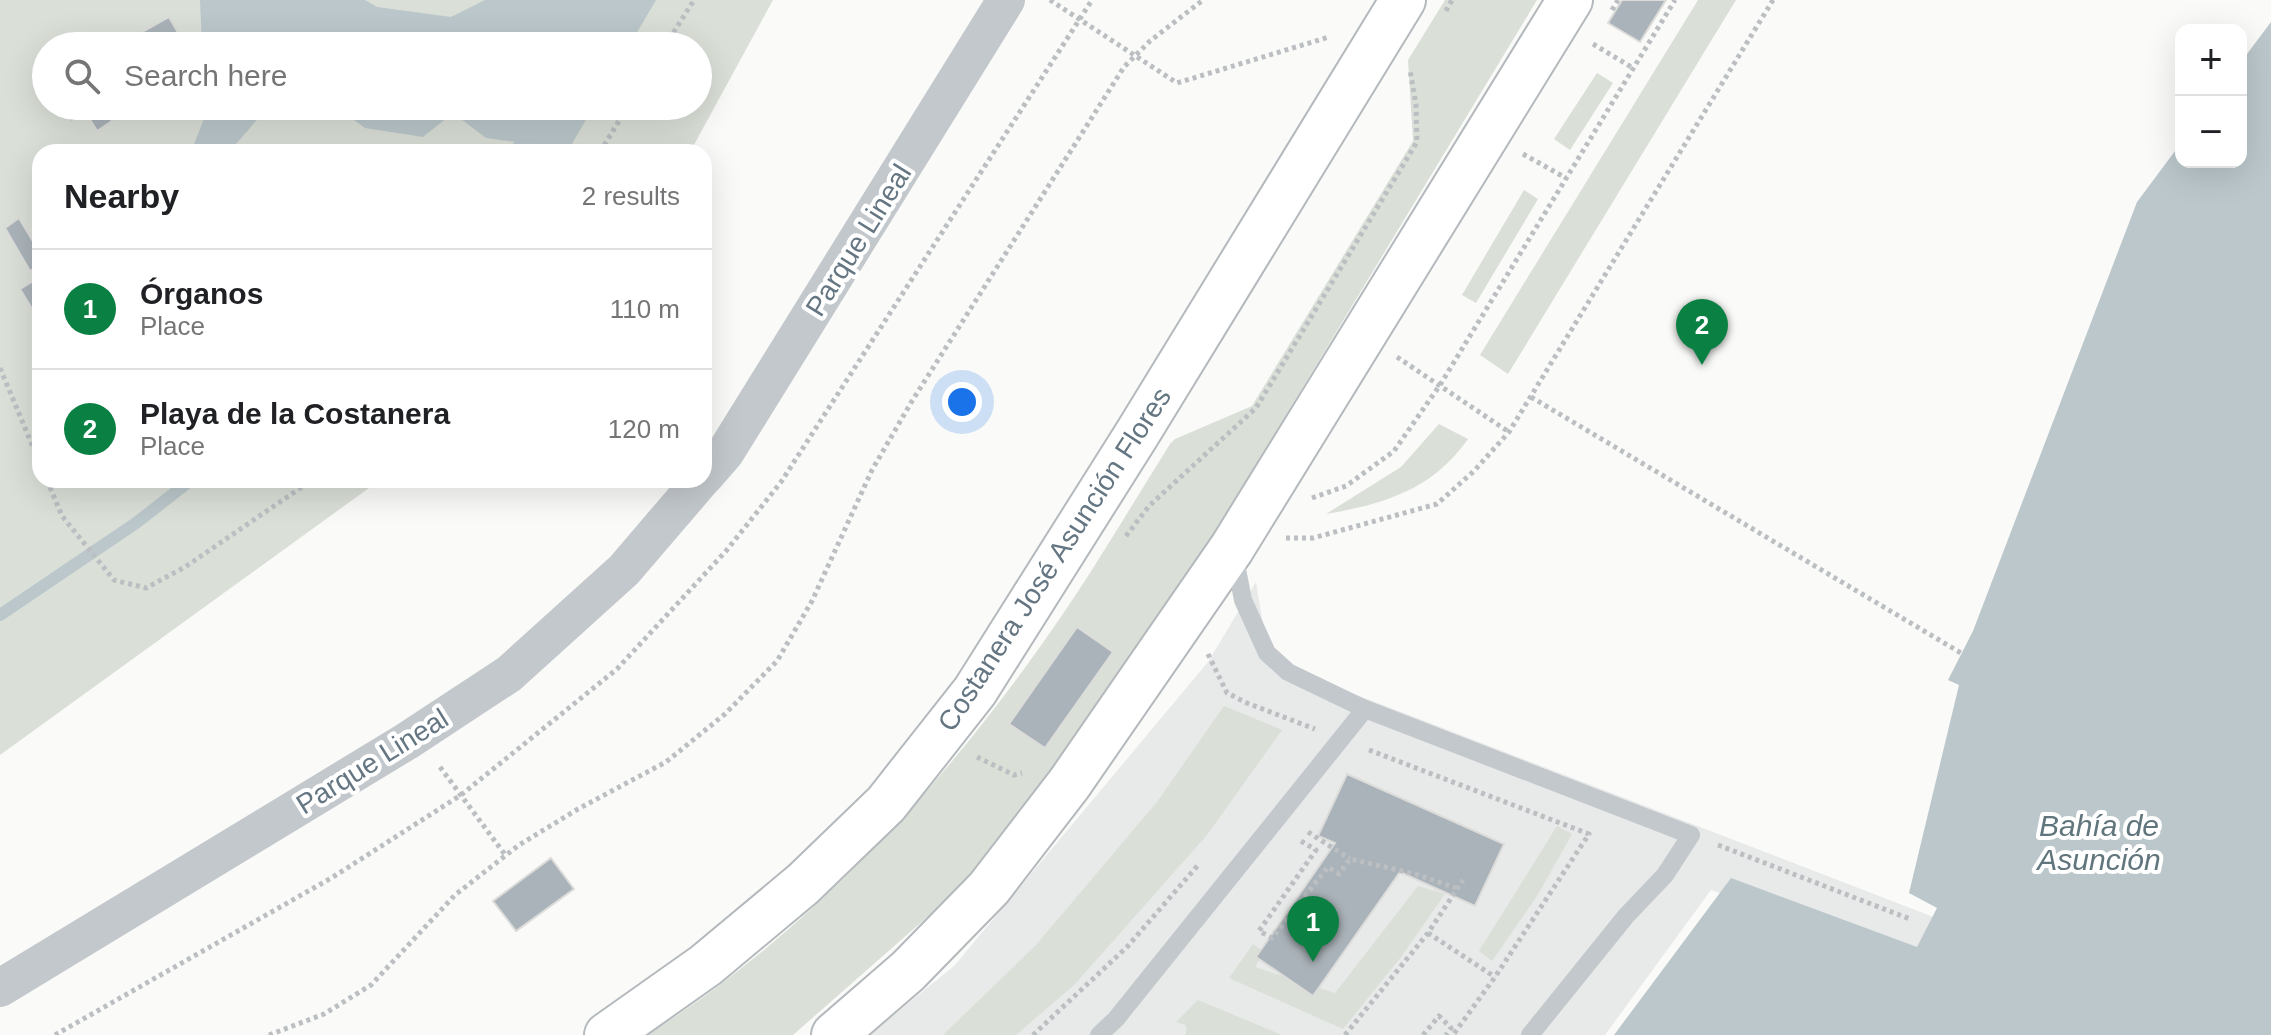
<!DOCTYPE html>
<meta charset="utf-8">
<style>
:root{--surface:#fff;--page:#f2f2f2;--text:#202124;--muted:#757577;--line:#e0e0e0;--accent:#0b8043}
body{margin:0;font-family:Helvetica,sans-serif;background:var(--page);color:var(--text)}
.controls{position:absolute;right:24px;top:24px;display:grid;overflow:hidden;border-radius:16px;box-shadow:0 8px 32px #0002}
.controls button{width:72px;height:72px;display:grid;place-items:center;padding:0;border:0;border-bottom:2px solid var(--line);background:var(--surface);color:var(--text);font:40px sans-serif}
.you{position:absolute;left:962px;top:402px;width:28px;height:28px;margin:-20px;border:6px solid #fff;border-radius:50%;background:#1a73e8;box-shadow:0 0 0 12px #1a73e833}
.badge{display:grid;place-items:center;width:52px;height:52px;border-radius:50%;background:var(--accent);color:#fff;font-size:26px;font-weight:700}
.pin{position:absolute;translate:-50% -66px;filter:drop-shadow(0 2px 4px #0008)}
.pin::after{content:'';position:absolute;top:42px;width:28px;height:24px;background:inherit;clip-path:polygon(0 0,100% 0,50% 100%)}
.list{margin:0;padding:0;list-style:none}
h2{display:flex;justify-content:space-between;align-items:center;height:104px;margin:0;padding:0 32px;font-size:34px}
h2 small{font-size:26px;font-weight:400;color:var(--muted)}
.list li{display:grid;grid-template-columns:52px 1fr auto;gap:24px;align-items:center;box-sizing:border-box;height:120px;padding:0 32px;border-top:2px solid var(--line)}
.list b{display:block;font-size:30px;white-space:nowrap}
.list p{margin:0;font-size:26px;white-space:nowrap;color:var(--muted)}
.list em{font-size:26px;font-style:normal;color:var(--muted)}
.icon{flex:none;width:44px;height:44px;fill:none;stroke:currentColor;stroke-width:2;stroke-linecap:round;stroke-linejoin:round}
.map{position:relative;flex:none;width:2271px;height:1035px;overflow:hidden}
.search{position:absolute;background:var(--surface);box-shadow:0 8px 32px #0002;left:32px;top:32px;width:680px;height:88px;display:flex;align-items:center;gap:20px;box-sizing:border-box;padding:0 28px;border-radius:44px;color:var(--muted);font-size:30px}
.panel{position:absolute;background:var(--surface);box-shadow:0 8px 32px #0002;left:32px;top:144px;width:680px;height:344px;border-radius:24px}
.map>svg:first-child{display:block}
.built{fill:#e8e9e9}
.green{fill:#dadfd7;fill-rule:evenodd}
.water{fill:#bbc7cb}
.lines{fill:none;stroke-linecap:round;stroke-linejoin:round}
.stream{stroke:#bbc7cb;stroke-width:12}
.building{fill:#aab3b9;stroke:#dcdcda;stroke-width:2}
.highway-casing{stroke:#b4b9bd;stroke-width:48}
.path{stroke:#bbbfc2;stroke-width:5;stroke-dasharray:4 4;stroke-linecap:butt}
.lane{stroke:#c3c8cc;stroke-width:18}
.street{stroke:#c3c8cc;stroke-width:38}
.highway{stroke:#fff;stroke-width:44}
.labels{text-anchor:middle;stroke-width:8;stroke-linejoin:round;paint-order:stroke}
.street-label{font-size:28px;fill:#657683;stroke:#fff}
.water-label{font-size:30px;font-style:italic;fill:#60757c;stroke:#fff}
</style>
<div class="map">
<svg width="2271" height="1035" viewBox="0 0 2271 1035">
<rect width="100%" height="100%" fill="#fafaf8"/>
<polygon class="built" points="1256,582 1269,661 2001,943 1961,1035 1831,931 1711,890 1605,1035 869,1035 954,966 1208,662"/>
<g class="green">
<path d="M0,0h773l-83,152h-650v328h340l-380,275zM46,46h652v60h-652z"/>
<path d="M1445,0h92l-335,554 -156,230 -96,113 -157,138h-146c157,-99 289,-241 395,-391 46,-64 86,-133 128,-200l5,-5 77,-33 161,-265 -5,-81z"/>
<polygon points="1698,0 1736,0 1508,374 1480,355"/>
<polygon points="1597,73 1613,83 1570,150 1554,139"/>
<polygon points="1524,190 1538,199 1476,303 1462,295"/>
<path d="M1439,424l29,15c-36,51 -84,65 -142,75l75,-47z"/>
<polygon points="1224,706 1282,730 1207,835 1074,985 1016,1035 943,1035 1036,945 1157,802"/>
<polygon points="1557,826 1572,834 1537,896 1492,961 1479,951"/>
<polygon points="1418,886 1445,894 1401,957 1343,1029 1229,978 1253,944 1264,952 1255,967 1335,993"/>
<polygon points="1198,1000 1282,1035 1186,1035 1186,1025 1176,1022"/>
</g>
<g class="water">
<polygon points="200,0 365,0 377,7 451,17 485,0 656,0 629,46 202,46"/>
<polygon points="2271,22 2271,1035 1614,1035 1731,878 1917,947 1937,908 1909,893 1959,685 1948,680 1973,631 2137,202 2181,143 2181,162 2241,162 2241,62"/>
<polygon points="204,106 269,106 229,152 191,152 205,116"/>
<polygon points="334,106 594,106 569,149 486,138 453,113 423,137 365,128"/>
</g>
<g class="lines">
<g class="stream">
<polyline points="515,152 544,106"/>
<polyline points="0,615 136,523 191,480"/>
</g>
</g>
<g class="building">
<polygon points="1622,0 1666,0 1640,42 1608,23"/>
<polygon points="169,17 184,43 178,46 143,46 137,35"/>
<polygon points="62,106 82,106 86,113 71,122"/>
<polygon points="82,106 103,106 112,121 97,131"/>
<polygon points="19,218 40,253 40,266 30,271 5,228"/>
<polygon points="40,277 40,316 37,317 20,289"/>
<polygon points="1077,627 1113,652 1045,748 1009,724"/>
<polygon points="1347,774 1504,844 1475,906 1400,872 1313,996 1256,957 1335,843 1318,836"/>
<polygon points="551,858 574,889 516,931 493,901"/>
</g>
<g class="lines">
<defs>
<g id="highway">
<polyline points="607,1035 706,965 803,884 886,804 975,691 1137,434 1403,0"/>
<polyline points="834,1035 908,971 989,888 1069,784 1232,548 1570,0"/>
</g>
</defs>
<use href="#highway" class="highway-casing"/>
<g class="path">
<polyline points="1050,0 1177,83 1329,37"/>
<polyline points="1612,10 1618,0"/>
<polyline points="1446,11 1452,0"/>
<polyline points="1593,44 1633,68"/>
<polyline points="665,46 694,0"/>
<polyline points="600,152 628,106"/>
<polyline points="1523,154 1566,178"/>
<polyline points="1397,357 1509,432"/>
<polyline points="0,368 40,464"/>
<polyline points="1531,397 1961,653"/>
<polyline points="47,480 62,516 114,580 146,588 185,567 312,480"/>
<polyline points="1312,498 1346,486 1394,451 1440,385 1675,0"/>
<polyline points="1126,536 1149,506 1256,408 1417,142 1416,105 1410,70"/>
<polyline points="1286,538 1313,538 1437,504 1474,471 1509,432 1773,0"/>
<polyline points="1208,654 1227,693 1247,703 1315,729"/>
<polyline points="1369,750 1589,834 1495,977 1453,1035"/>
<polyline points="977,757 1014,775 1022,773"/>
<polyline points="440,767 506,856"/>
<polyline points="1308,832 1350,859"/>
<polyline points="1301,841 1316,850 1259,931 1272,938 1328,867 1339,874 1350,859 1415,874 1456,888"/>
<polyline points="1718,845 1910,919"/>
<polyline points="1428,933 1495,977"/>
<polyline points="55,1035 333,877 461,795 617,669 726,551 781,482 1092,0"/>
<polyline points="269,1035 324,1014 371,985 455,895 519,845 578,809 666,762 725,714 777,661 812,601 872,470 912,401 1124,67 1150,41 1203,0"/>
<polyline points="1033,1035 1127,947 1199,864"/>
<polyline points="1345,1035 1428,933 1463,880"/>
<polyline points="1423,1035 1439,1016 1451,1028 1446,1035"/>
</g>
<g class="lane">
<polyline points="1234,554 1243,600 1267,653 1288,672 1365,709 1691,835 1665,875 1626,916 1530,1035"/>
<polyline points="1099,1035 1116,1019 1365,709"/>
</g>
<g class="street">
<polyline points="704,477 725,453 1006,0"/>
<polyline points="0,988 407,741 509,674 624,570 701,480"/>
</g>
<use href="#highway" class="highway"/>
</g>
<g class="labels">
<g class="street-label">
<text transform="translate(858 240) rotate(-58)" y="10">Parque Lineal</text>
<text transform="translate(1054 559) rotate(-57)" y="10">Costanera José Asunción Flores</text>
<text transform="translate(372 761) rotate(-32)" y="10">Parque Lineal</text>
</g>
<g class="water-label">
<text x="2099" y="836">Bahía de<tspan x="2099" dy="34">Asunción</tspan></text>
</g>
</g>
</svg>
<div class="controls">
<button>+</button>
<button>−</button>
</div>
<div class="you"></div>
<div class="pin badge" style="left:1313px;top:962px">1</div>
<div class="pin badge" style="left:1702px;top:365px">2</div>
<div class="search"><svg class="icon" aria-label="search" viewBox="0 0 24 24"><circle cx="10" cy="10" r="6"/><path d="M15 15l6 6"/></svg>Search here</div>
<section class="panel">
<h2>Nearby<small>2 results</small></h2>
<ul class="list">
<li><span class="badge">1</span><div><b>Órganos</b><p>Place</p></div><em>110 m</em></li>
<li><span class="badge">2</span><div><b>Playa de la Costanera</b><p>Place</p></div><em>120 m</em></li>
</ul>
</section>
</div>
